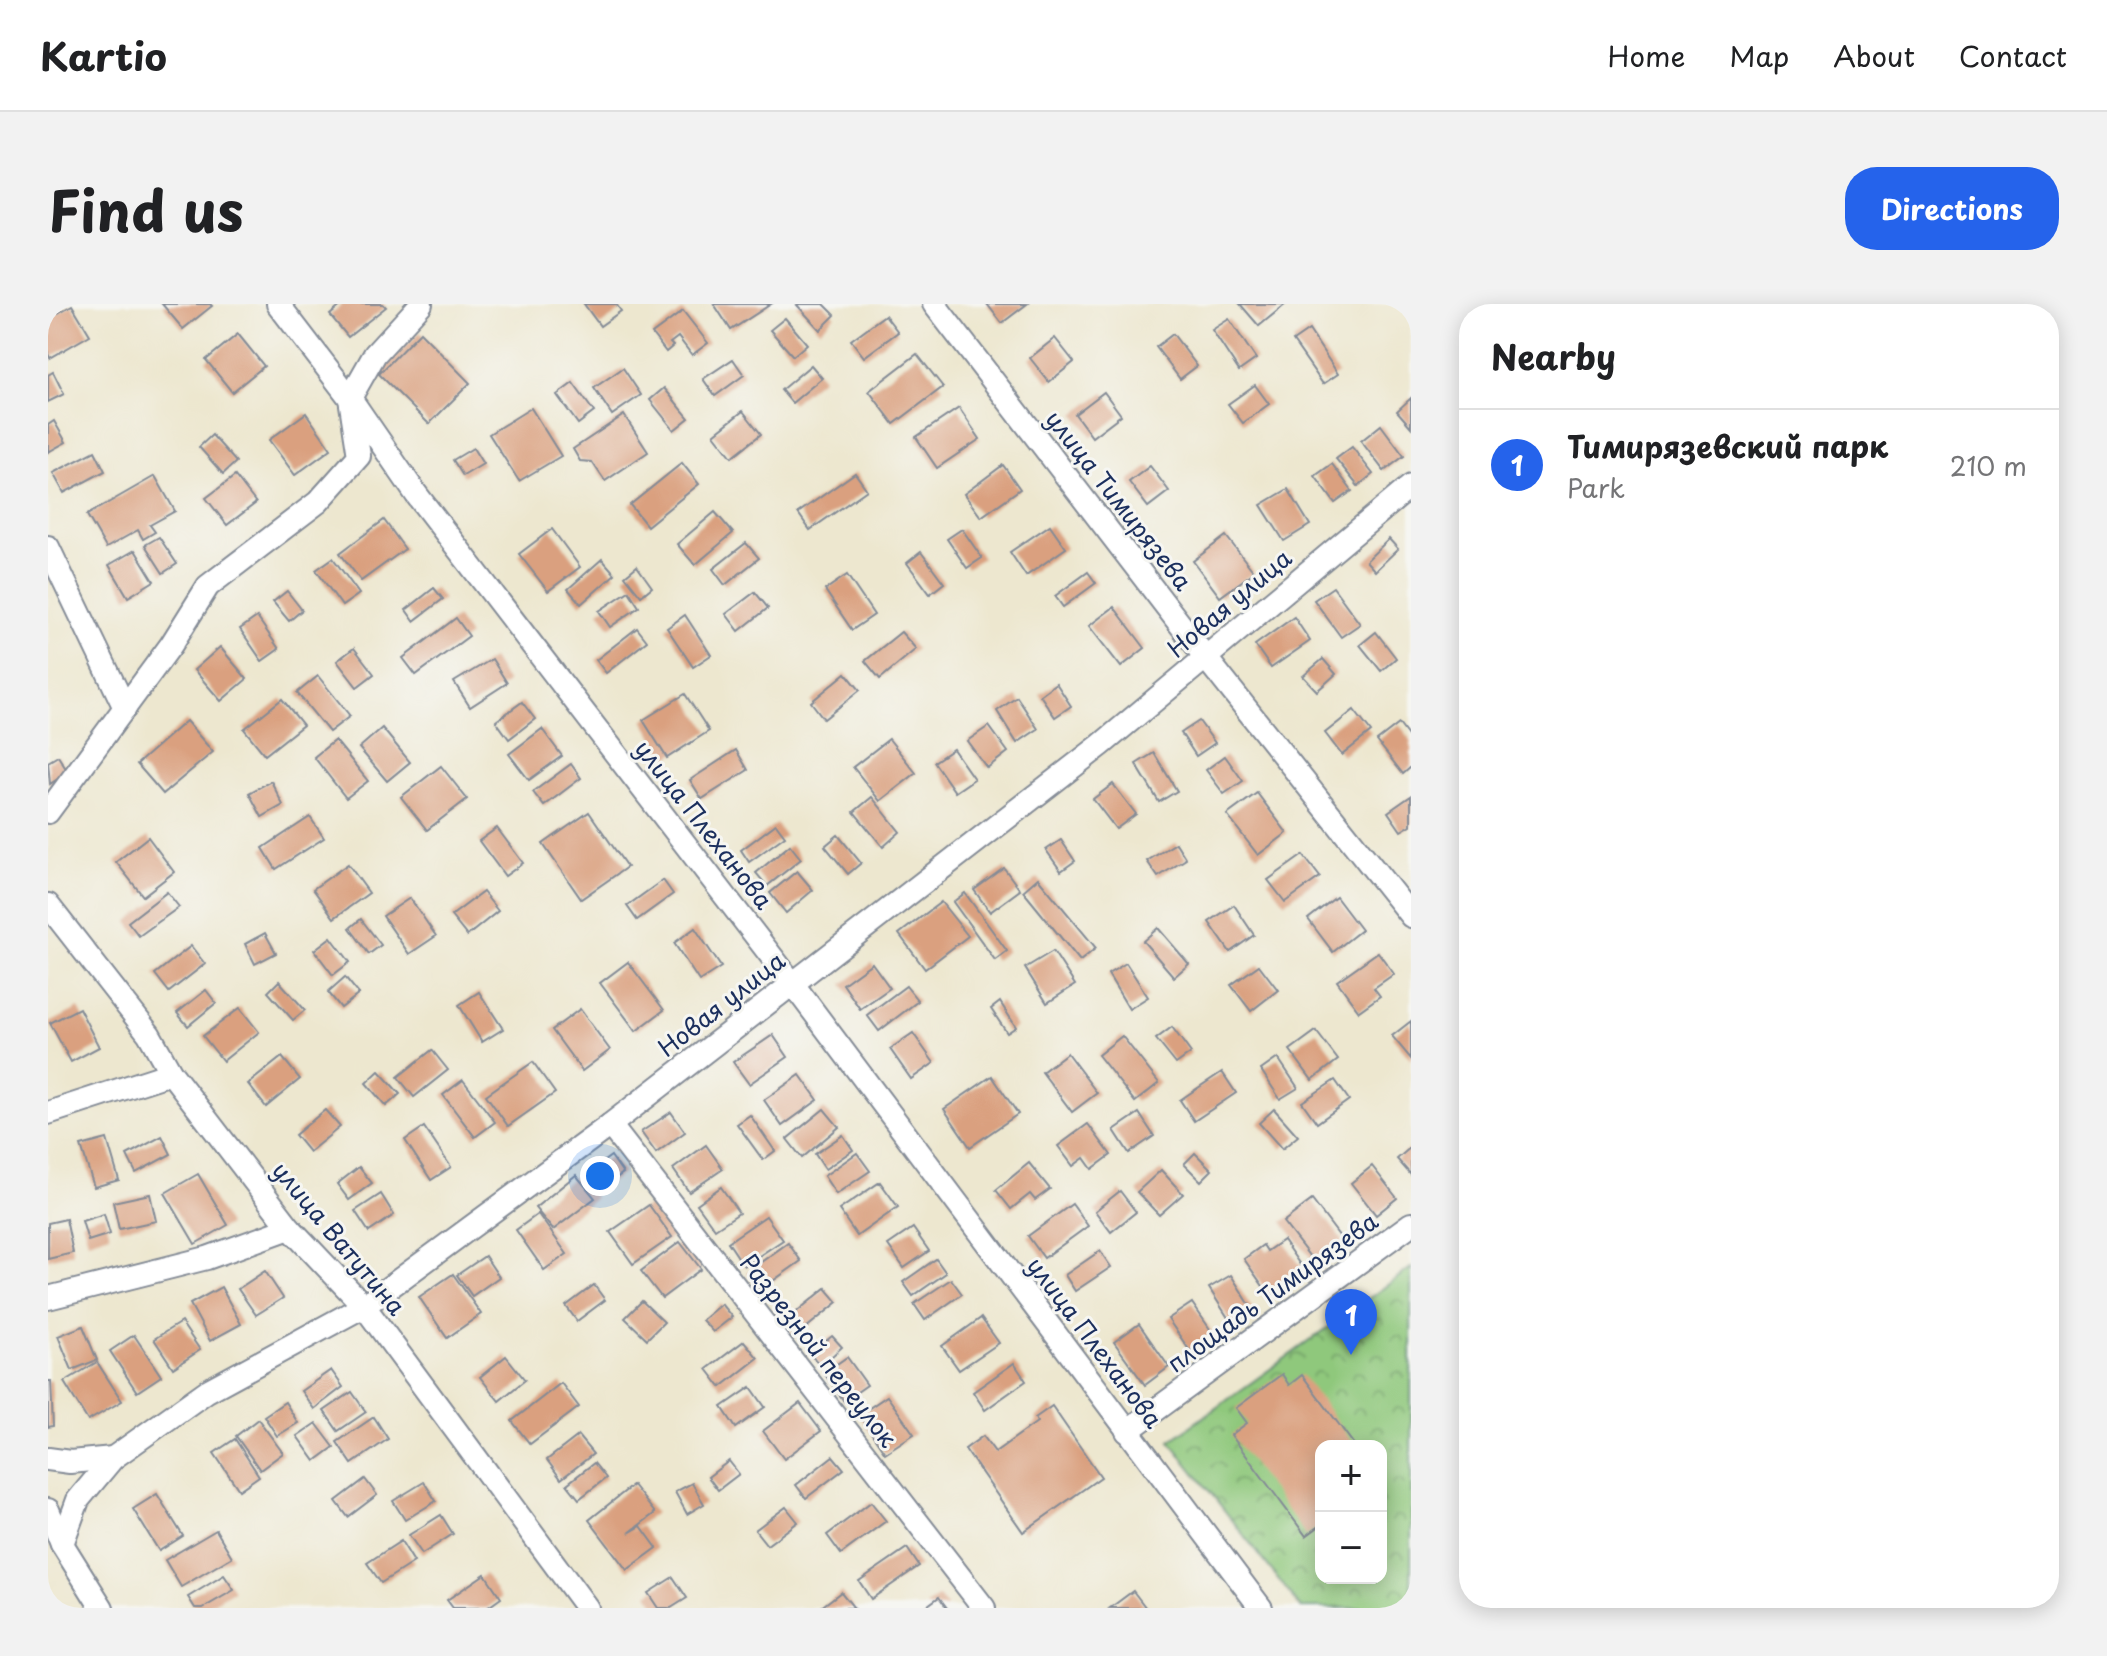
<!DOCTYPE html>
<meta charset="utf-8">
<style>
:root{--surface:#fff;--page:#f2f2f2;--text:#202124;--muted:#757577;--line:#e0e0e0;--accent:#2563eb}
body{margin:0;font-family:"Playpen Sans",sans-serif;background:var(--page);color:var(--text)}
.controls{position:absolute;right:24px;bottom:24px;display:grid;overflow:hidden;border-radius:16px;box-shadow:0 4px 20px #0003}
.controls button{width:72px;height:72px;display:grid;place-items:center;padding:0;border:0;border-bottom:2px solid var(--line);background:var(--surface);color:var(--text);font:40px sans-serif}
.you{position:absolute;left:552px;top:872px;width:28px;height:28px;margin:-20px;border:6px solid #fff;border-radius:50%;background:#1a73e8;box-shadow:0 0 0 12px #1a73e833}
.badge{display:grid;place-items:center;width:52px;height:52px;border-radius:50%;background:var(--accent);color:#fff;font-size:26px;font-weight:700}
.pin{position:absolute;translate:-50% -66px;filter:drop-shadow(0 2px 4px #0008)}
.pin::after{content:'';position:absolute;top:42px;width:28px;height:24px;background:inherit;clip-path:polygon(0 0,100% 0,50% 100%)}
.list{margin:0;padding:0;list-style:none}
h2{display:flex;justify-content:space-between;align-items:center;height:104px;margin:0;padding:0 32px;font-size:34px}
h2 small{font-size:26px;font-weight:400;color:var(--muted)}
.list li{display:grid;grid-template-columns:52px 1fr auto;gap:24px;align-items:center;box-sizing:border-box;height:112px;padding:0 32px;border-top:2px solid var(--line)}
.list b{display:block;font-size:30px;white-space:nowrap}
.list p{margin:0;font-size:26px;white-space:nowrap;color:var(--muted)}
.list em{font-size:26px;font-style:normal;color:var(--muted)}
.map{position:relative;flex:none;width:1363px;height:1304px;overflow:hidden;border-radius:32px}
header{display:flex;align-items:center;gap:48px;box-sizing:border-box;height:112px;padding:0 40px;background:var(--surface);border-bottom:2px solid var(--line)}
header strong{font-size:38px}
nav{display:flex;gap:44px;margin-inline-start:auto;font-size:28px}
.intro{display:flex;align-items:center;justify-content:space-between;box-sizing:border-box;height:192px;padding:0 48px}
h1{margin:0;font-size:56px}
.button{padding:20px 36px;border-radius:32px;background:var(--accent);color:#fff;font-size:28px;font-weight:700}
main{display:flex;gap:48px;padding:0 48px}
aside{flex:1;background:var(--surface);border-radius:32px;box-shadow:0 4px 20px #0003}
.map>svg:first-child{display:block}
.park{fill:url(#park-crowns);stroke:#557c6d;stroke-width:2;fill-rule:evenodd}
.building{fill:#daa07f}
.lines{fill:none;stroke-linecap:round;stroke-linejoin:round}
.street-casing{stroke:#848b96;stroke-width:26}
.street{stroke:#fff;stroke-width:22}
.labels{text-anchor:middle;stroke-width:6;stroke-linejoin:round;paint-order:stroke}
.street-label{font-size:24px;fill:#1b2f5e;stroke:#f6f6f2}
</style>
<header>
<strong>Kartio</strong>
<nav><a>Home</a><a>Map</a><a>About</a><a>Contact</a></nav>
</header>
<div class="intro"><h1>Find us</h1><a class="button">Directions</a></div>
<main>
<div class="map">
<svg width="1363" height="1304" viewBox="0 0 1363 1304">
<defs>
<pattern id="park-crowns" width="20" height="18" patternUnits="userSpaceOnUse" patternTransform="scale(2)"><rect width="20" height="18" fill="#8fc87c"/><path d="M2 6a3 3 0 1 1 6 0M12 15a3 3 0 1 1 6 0" fill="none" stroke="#74a369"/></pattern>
</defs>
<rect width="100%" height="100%" fill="#f6f6f2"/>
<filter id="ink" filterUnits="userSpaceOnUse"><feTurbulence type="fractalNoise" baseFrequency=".0125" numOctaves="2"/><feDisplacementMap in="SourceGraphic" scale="16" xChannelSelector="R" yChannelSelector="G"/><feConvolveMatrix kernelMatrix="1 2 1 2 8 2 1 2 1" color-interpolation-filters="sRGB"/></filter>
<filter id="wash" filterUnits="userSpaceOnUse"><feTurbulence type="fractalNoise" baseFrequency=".006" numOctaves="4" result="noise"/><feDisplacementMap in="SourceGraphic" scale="32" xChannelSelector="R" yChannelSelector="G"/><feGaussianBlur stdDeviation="1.8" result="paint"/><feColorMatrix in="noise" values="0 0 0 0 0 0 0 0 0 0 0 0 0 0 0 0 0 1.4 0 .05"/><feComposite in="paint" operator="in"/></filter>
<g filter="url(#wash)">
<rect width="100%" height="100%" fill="#ede7cf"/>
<path class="park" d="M1363,964v340h-110l-131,-167zM1273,1142h60v132h-60z"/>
<g id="blocks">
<g class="building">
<polygon points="114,0 162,0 164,2 135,25"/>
<polygon points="295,0 335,0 338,3 300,33 282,11"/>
<polygon points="536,0 568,0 573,7 552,22"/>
<polygon points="666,0 723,0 683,26"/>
<polygon points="751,0 776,0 787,11 772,26 749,1"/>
<polygon points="939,0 979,0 954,19"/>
<polygon points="1192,0 1238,0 1211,22"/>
<polygon points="24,1 42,31 2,54 0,50 0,15"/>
<polygon points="635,7 660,39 644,51 630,33 622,39 625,42 618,48 604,30"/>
<polygon points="837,11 850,28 816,53 803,36"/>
<polygon points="737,14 759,40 745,52 722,26"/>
<polygon points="1181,15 1208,55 1191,67 1164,26"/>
<polygon points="1261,26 1290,70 1275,80 1245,37"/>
<polygon points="372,28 422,79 381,120 331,70"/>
<polygon points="190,30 216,62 184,88 158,56"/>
<polygon points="1125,30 1149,62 1132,75 1108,43"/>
<polygon points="1007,34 1026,58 1001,78 982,54"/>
<polygon points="869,50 895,83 846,120 821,87"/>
<polygon points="685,55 696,71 667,92 655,75"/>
<polygon points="763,61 774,74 744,99 733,86"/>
<polygon points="575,64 593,91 564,111 546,84"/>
<polygon points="5,68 16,90 0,98 0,71"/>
<polygon points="525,79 546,108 530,120 509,91"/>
<polygon points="1207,81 1221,100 1195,119 1180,100"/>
<polygon points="616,84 641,114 626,126 602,96"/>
<polygon points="1056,88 1073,111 1044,133 1027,110"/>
<polygon points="1363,94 1363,123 1349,107"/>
<polygon points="483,104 513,152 471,177 441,130"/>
<polygon points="911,104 932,135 889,164 868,133"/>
<polygon points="695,107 713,130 684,153 666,130"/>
<polygon points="258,109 283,145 247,171 221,136"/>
<polygon points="576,111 600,148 557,177 544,158 532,157 525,145"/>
<polygon points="6,117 18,138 0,148 0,121"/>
<polygon points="1333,121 1356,152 1336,167 1313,137"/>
<polygon points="164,131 188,158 175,170 151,143"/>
<polygon points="1304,143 1325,170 1310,182 1288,155"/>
<polygon points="425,144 435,160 415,172 405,156"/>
<polygon points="47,147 57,167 16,189 5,169"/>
<polygon points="634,159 651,180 599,222 582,201"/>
<polygon points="1284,160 1304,187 1287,199 1267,172"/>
<polygon points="955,161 972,185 933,213 916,190"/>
<polygon points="1102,162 1121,187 1100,203 1081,178"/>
<polygon points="807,169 819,186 762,226 750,209"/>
<polygon points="107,172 127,207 102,221 107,228 95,235 90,226 58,244 39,211"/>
<polygon points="187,172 208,199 179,221 158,194"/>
<polygon points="1240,185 1262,221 1236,237 1213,201"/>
<polygon points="667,208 685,229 647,261 629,240"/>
<polygon points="336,216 357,245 313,277 292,249"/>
<polygon points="1002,221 1018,244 978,272 962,248"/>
<polygon points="504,225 532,263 500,287 471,250"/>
<polygon points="914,225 934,254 919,264 899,235"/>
<polygon points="1178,232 1206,268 1172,293 1145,257"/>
<polygon points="111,233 129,260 115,269 97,241"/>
<polygon points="1341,235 1350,245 1327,267 1318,257"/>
<polygon points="698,239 711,254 677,281 665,265"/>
<polygon points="87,246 106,277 80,293 61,261"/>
<polygon points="873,248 896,279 882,290 859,259"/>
<polygon points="285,254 311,290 294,302 268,266"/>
<polygon points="554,255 567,270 533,300 520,285"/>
<polygon points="589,262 604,283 593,292 577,272"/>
<polygon points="1040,268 1048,279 1015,303 1007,292"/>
<polygon points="799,271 826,311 804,326 777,286"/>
<polygon points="1285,283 1312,320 1293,333 1266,296"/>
<polygon points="386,284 395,295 366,317 358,306"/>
<polygon points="239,287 254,306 241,317 225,298"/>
<polygon points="581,287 591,303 562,323 551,307"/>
<polygon points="707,288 720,304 691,327 678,310"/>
<polygon points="1066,303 1097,344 1073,363 1041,322"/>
<polygon points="637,311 663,351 645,363 619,324"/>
<polygon points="209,313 231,345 214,357 192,325"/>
<polygon points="1246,313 1262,337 1223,364 1207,341"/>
<polygon points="408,314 421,332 368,371 355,354"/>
<polygon points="589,324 599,337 558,369 548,356"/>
<polygon points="853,328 868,345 832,375 817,357"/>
<polygon points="1328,328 1348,354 1333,367 1312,341"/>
<polygon points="172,343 199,375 173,397 146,366"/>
<polygon points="306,344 326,370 309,383 289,357"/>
<polygon points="444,355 459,379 422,403 406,378"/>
<polygon points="1275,355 1288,370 1269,387 1255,372"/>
<polygon points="798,369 812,386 776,415 763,398"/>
<polygon points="270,372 302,412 281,428 249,389"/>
<polygon points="1008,379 1023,402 1007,413 992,391"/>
<polygon points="637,390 661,427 619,454 595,416"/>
<polygon points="969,393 990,425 969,439 949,407"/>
<polygon points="234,395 255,421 217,451 196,425"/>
<polygon points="474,398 487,415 461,435 448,417"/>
<polygon points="1306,406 1323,428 1294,451 1277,429"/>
<polygon points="138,417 165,448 115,490 89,460"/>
<polygon points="1151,417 1167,439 1148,452 1133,429"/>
<polygon points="1351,420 1363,436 1363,463 1355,470 1329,437"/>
<polygon points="941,422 960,448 939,464 919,437"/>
<polygon points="334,424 362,458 339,477 311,444"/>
<polygon points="494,425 514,452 481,476 461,450"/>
<polygon points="841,435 868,469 832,497 805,463"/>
<polygon points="287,436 320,477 298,494 266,453"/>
<polygon points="905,445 926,475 907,488 886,458"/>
<polygon points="688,446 700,466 654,495 642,476"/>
<polygon points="1106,449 1129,487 1111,498 1088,460"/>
<polygon points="10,452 20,468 2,480 0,458"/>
<polygon points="1177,452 1195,477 1176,490 1158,466"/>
<polygon points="523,460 533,474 496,502 485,488"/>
<polygon points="393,462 419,495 379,526 353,493"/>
<polygon points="223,477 235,501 214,513 201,489"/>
<polygon points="1065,480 1088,510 1068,525 1045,495"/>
<polygon points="1209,489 1239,529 1210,551 1179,511"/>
<polygon points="1363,492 1363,521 1353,527 1340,508"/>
<polygon points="824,493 852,528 835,543 806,508"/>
<polygon points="541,508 579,563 533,595 495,540"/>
<polygon points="262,513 276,534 228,565 215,544"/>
<polygon points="728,520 737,532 701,558 693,546"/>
<polygon points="449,524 475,559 457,572 431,537"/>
<polygon points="790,531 813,559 800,570 777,542"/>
<polygon points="100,533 126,568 95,592 68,558"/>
<polygon points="1013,536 1027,557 1013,567 998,546"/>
<polygon points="1128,539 1138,555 1110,573 1099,557"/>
<polygon points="742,541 753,555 719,582 708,569"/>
<polygon points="1255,551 1272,573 1237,598 1220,576"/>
<polygon points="300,560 321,589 286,614 265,585"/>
<polygon points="956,564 972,586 942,608 926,586"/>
<polygon points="749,567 765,586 738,609 722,589"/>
<polygon points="990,574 1048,644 1032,657 975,587"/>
<polygon points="615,576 625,590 589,616 579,602"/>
<polygon points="119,588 131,603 91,632 80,618"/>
<polygon points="435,588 450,607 419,632 403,612"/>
<polygon points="917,589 959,647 947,656 905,598"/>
<polygon points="1288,593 1313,626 1285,648 1260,615"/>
<polygon points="362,594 388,632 361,650 335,612"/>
<polygon points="893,598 920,632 877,665 851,630"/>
<polygon points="1186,601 1206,631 1182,648 1161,618"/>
<polygon points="313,615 333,641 321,650 302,624"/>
<polygon points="647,624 673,663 651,677 626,639"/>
<polygon points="1110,624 1141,660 1126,673 1095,637"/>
<polygon points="217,629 228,649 207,660 197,640"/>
<polygon points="283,633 302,658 285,671 266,646"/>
<polygon points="143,642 157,660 121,688 107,670"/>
<polygon points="1005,647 1027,681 999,699 977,664"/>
<polygon points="1330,648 1346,670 1326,684 1332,692 1311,707 1289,677"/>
<polygon points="580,658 616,706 588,727 552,679"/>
<polygon points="824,659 842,684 812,705 795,680"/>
<polygon points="1078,659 1100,693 1081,705 1060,670"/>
<polygon points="1211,661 1230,686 1203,707 1183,681"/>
<polygon points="297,673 311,690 293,704 280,688"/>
<polygon points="231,677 257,706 245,716 220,688"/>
<polygon points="858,682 870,697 831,727 819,711"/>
<polygon points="158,686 168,699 140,722 129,709"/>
<polygon points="431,688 455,725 434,738 411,701"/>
<polygon points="952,698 968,723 959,729 943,705"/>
<polygon points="31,704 51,743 23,758 2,719"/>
<polygon points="192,704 211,728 175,757 155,732"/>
<polygon points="532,705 562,746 534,767 504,726"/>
<polygon points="1363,717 1363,755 1344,732"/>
<polygon points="1124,723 1143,749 1128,760 1108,735"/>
<polygon points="1268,727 1290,756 1264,776 1242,746"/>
<polygon points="865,729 886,759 863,775 842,745"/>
<polygon points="725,731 740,753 701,780 685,758"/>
<polygon points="1074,732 1111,779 1087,798 1050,751"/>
<polygon points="384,746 400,766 366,793 350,773"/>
<polygon points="1019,749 1049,789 1024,808 994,768"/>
<polygon points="234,753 252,775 218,803 200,780"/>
<polygon points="1230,754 1250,784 1232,795 1213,766"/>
<polygon points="485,758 507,789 460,822 438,791"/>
<polygon points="331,767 352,790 338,802 318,779"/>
<polygon points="1174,768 1188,789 1146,817 1132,796"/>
<polygon points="752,771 770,796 734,822 716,796"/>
<polygon points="944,772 970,810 922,843 896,805"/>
<polygon points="415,776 447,818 427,833 395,791"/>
<polygon points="1287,776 1301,796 1269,819 1254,798"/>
<polygon points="776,805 791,823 754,854 739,835"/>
<polygon points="1226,805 1250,832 1234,845 1211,819"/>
<polygon points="277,806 292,823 261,848 247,831"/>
<polygon points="623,808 637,828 608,849 593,828"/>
<polygon points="1091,809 1106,832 1081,849 1066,826"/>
<polygon points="702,811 727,847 715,856 689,820"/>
<polygon points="1040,820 1063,851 1044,865 1036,854 1025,862 1010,842"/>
<polygon points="376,823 403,863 383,876 357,836"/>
<polygon points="795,831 805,846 777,865 767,850"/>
<polygon points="114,832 123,850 88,869 79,851"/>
<polygon points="59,835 71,876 46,883 33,842"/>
<polygon points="658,841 675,865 641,888 625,865"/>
<polygon points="1363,843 1363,871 1349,855"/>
<polygon points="809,849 822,867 788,890 776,872"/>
<polygon points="1147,849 1164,866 1153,877 1136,860"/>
<polygon points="563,852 575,869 549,888 537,871"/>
<polygon points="981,859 1002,885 987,896 982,890 963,905 948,886"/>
<polygon points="1324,862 1349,894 1328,911 1303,879"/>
<polygon points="311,863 324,879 301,896 289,880"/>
<polygon points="1113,866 1135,890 1111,911 1089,888"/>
<polygon points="150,870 180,921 147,940 117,889"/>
<polygon points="528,871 547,894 505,926 487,904"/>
<polygon points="832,878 850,903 809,932 791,906"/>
<polygon points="673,883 691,909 667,925 649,900"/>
<polygon points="1072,887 1088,908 1063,928 1047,907"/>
<polygon points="102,890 108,917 71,925 65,898"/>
<polygon points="333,890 346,911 321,928 307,907"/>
<polygon points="1264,896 1295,937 1266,958 1235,918"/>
<polygon points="1024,900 1040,922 996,954 980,932"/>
<polygon points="601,901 624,933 585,960 562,928"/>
<polygon points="56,910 62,930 40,937 34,917"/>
<polygon points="490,910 519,950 496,966 468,926"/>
<polygon points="718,912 735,936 696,962 680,938"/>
<polygon points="18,915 25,949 0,955 0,919"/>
<polygon points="865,924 881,947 856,964 840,941"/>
<polygon points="1235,936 1257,968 1222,992 1196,955 1215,941 1219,947"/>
<polygon points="632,938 653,965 614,994 593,967"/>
<polygon points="740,939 753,957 712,986 699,968"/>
<polygon points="1052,947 1063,963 1027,987 1017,971"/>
<polygon points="437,952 451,973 424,992 409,971"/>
<polygon points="888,955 898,969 865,992 855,978"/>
<polygon points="217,967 235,994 208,1011 190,985"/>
<polygon points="405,970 433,1010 399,1034 371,993"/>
<polygon points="1183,971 1205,1006 1184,1020 1161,984"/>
<polygon points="903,975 914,990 877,1016 866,1000"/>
<polygon points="546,981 557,996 529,1017 518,1002"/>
<polygon points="173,983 193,1020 162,1037 142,1000"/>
<polygon points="778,984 790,998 748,1032 736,1018"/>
<polygon points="594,997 616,1018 599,1035 577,1014"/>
<polygon points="1144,999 1166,1031 1142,1047 1120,1015"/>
<polygon points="673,1000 684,1013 665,1028 654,1016"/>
<polygon points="933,1014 951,1039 911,1066 894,1042"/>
<polygon points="133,1018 152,1046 125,1064 106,1035"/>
<polygon points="1091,1020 1121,1063 1097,1081 1066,1038"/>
<polygon points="35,1022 49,1056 24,1066 10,1032"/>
<polygon points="86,1031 113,1072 89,1088 62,1047"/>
<polygon points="784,1032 794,1043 773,1062 762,1050"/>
<polygon points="696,1037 710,1054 673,1083 659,1065"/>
<polygon points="458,1052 477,1076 451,1097 432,1073"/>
<polygon points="799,1053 819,1081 796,1097 776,1069"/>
<polygon points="49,1058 74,1097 40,1117 16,1078"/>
<polygon points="966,1059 978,1077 937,1106 925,1088"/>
<polygon points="283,1066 295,1083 266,1105 253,1087"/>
<polygon points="1234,1070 1241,1081 1254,1071 1307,1142 1273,1142 1273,1221 1258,1232 1183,1131 1199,1119 1188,1104"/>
<polygon points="0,1077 3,1077 5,1122 0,1123"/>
<polygon points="513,1079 531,1103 482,1140 464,1117"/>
<polygon points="703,1083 717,1103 688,1124 674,1103"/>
<polygon points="304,1088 318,1108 290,1127 276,1107"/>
<polygon points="839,1092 866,1130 837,1149 811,1111"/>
<polygon points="237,1098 250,1119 229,1132 216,1112"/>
<polygon points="752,1099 773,1127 736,1155 715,1127"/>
<polygon points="1004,1102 1053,1173 975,1228 917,1145 935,1132 947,1148 989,1118 987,1114"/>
<polygon points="326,1113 340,1135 304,1160 289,1138"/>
<polygon points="210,1115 235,1149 212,1166 188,1132"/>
<polygon points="268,1119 286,1143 267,1157 249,1132"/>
<polygon points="530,1132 545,1150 513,1175 499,1156"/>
<polygon points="187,1135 211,1172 191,1186 166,1149"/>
<polygon points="785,1152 796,1165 758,1194 748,1181"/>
<polygon points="681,1157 691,1170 670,1186 660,1173"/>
<polygon points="546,1159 558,1174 531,1195 519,1180"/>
<polygon points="317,1175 329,1191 300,1213 288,1197"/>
<polygon points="376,1178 388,1197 357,1216 345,1197"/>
<polygon points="644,1179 656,1200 639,1210 627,1188"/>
<polygon points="585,1181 607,1209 581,1229 593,1222 609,1244 579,1266 541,1216"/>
<polygon points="109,1190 135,1232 111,1247 85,1205"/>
<polygon points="823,1198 838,1217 793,1250 779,1231"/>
<polygon points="738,1203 750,1218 719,1241 707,1226"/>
<polygon points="393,1211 405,1230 374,1250 361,1231"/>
<polygon points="168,1226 184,1253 133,1283 117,1256"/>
<polygon points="353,1237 366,1258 333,1279 319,1259"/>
<polygon points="859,1244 871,1262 823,1295 811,1277"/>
<polygon points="437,1270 453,1294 439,1304 405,1304 399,1296"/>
<polygon points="176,1271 186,1286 155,1304 147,1304 140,1293"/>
<polygon points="625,1273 639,1294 623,1304 610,1304 600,1289"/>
<polygon points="1085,1287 1098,1304 1062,1304"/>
<polygon points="793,1288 806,1304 772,1304"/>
<polygon points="891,1293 899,1304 876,1304"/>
</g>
</g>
</g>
<g filter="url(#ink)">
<use href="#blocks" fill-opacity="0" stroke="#848b96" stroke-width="2"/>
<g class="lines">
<defs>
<g id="street">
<polyline points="230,0 302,94 368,190 744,679 1213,1304"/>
<polyline points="886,0 1158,354 1363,612"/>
<polyline points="0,243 77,404"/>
<polyline points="0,508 123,341 160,282 270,198 311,152 302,94 327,50 373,0"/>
<polyline points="0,601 101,730 123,769 242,924 316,1002 539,1304"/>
<polyline points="0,809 123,769"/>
<polyline points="562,821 936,1304"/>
<polyline points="0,994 159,954 242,924"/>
<polyline points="1079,1127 1363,920"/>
<polyline points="0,1155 22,1158 65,1154"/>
<polyline points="0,1206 14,1240 54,1304"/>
<polyline points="14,1240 30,1196 65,1154 159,1087 316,1002 562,821 1053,441 1363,182"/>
</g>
</defs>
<use href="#street" class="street-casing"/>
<use href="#street" class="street"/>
</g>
</g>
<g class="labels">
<g class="street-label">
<text transform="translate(1070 197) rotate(52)" y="8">улица Тимирязева</text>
<text transform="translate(1182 300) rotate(-40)" y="8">Новая улица</text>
<text transform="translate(655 521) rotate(52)" y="8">улица Плеханова</text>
<text transform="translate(674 701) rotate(-38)" y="8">Новая улица</text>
<text transform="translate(290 935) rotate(50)" y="8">улица Ватутина</text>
<text transform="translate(1225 989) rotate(-36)" y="8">площадь Тимирязева</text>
<text transform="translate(1046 1039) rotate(53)" y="8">улица Плеханова</text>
<text transform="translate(770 1047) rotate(52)" y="8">Разрезной переулок</text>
</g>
</g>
</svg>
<div class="controls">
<button>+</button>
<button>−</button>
</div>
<div class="you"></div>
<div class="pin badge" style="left:1303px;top:1051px">1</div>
</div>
<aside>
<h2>Nearby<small></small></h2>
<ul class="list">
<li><span class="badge">1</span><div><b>Тимирязевский парк</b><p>Park</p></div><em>210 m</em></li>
</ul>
</aside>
</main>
